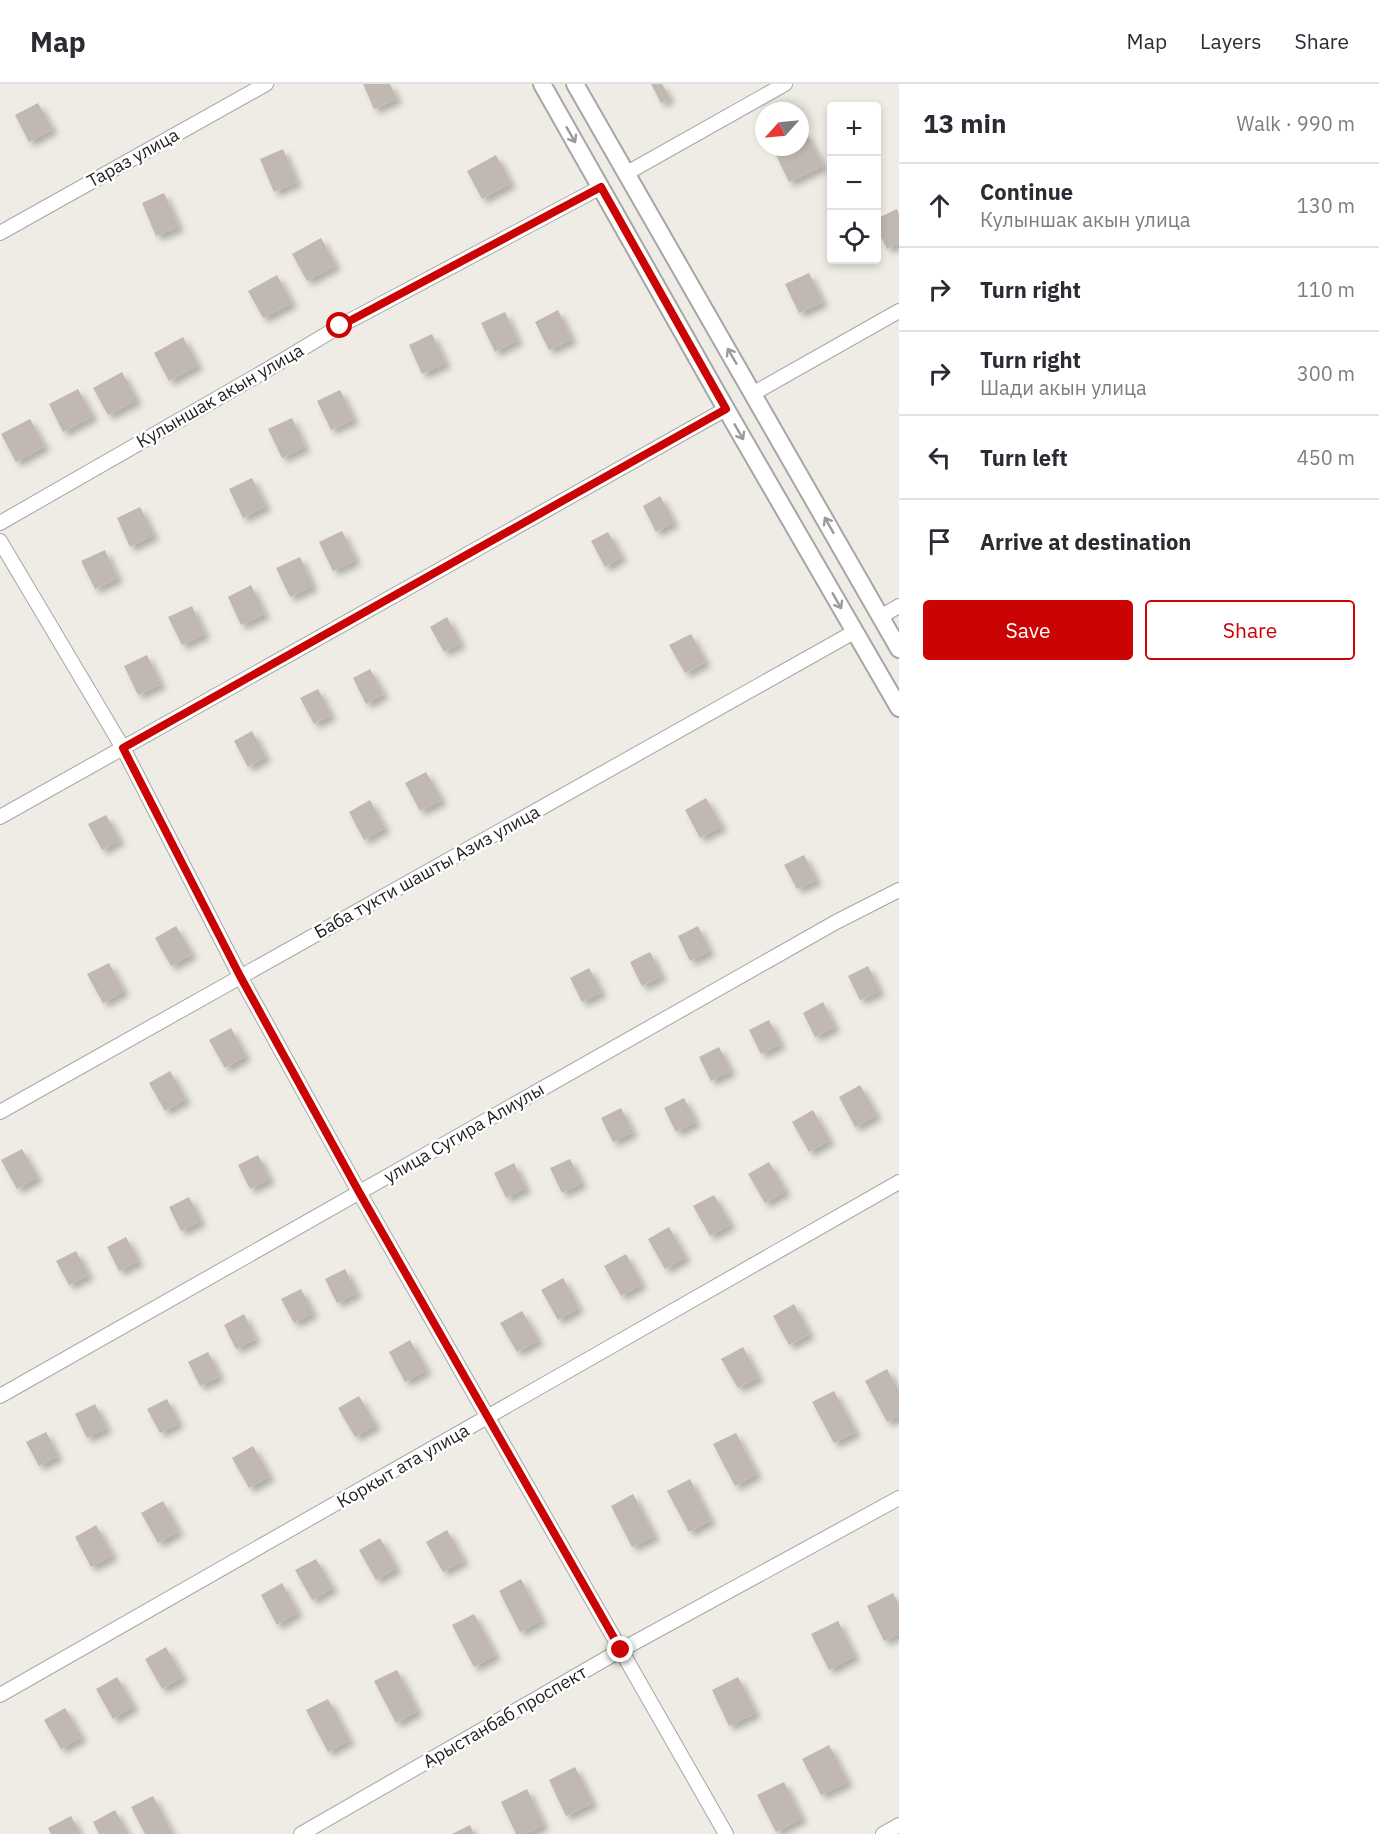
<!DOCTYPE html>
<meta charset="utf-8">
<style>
:root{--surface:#fff;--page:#f2f2f3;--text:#2b2b33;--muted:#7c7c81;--line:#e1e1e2;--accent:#ca0304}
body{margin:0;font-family:"IBM Plex Sans",sans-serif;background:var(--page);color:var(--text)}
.controls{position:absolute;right:18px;top:18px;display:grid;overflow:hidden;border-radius:6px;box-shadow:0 3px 9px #0003}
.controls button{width:54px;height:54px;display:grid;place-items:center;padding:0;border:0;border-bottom:2px solid var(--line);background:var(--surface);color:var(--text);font:30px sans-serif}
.compass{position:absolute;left:755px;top:18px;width:54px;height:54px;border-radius:50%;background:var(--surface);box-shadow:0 3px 9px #0003;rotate:243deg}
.stop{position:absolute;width:18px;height:18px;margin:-14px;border:4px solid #ca0304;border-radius:50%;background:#fff}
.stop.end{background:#ca0304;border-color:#fff;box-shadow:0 2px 6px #0008}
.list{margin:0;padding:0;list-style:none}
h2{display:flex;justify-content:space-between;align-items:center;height:78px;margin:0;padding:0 24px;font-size:26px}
h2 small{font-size:20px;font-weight:400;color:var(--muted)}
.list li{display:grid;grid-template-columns:39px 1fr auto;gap:18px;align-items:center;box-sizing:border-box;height:84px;padding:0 24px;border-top:2px solid var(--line)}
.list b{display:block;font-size:22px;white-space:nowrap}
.list p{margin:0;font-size:20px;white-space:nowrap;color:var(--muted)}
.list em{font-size:20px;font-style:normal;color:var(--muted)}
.actions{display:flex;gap:12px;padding:18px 24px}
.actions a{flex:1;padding:14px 0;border:2px solid var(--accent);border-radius:6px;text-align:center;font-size:21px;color:var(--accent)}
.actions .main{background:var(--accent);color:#fff}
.icon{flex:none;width:33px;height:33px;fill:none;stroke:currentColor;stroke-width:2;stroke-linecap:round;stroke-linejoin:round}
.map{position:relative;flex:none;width:899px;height:1750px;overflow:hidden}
header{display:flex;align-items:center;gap:36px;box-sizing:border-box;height:84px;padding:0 30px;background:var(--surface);border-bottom:2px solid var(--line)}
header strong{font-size:28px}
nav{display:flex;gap:33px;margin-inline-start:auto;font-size:21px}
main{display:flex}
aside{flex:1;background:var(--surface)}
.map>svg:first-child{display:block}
.building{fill:#c0b8b1;filter:url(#shadow)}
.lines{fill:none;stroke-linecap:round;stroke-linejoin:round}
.minor-casing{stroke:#a6a6a6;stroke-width:16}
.tertiary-casing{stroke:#a6a6a6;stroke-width:20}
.minor{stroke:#fff;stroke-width:14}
.tertiary{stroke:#fff;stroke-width:16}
.oneway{stroke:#9a9a9a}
.route{stroke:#ca0304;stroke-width:8}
.labels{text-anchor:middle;stroke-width:5;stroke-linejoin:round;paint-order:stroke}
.street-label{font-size:18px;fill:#1f1f1f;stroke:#fff}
</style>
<header>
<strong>Map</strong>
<nav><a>Map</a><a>Layers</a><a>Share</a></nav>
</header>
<main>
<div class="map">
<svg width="899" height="1750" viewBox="0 0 899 1750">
<defs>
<filter id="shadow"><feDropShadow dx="5" dy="5" stdDeviation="3" flood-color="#0004"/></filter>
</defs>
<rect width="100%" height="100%" fill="#efece5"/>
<g class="building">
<polygon points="363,0 390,0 397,15 374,25"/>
<polygon points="651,0 662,0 670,14 661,19"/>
<polygon points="38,19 53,45 29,58 15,31"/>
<polygon points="806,48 823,82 789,98 773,65 800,63 800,51"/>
<polygon points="283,65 297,98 274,108 260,75"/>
<polygon points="496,71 511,99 482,115 467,87"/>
<polygon points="164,109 179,143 156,152 142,119"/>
<polygon points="897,125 899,130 899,159 887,165 876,143 876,135"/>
<polygon points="321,154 336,181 307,197 292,170"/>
<polygon points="809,189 823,218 799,229 785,200"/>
<polygon points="277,191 292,219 263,234 248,207"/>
<polygon points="558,226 572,255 549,266 535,238"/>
<polygon points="505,228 518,256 495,268 481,239"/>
<polygon points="432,250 446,279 422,290 409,261"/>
<polygon points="183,253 198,281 169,297 154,269"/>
<polygon points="122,288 137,316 108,331 93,304"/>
<polygon points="78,305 93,332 63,348 49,320"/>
<polygon points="340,306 354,335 331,346 317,317"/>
<polygon points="292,334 305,363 282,374 268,345"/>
<polygon points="30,335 45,362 16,378 1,350"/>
<polygon points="252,394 266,422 243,434 229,405"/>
<polygon points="660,412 674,438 656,448 643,422"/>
<polygon points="140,423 154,451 130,463 117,434"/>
<polygon points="342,447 356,476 333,487 319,458"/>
<polygon points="608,448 622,473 605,483 591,457"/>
<polygon points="105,466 118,494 95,505 81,477"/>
<polygon points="300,473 313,502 290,513 276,484"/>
<polygon points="251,501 265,530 241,541 228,513"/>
<polygon points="192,522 205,550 182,561 168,533"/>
<polygon points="447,533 461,559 444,568 430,543"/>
<polygon points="691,550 706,578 685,589 669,561"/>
<polygon points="147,571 161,600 138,611 124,582"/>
<polygon points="370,585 384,610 366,620 353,594"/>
<polygon points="318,605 331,631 314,640 300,614"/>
<polygon points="252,647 266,673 248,683 234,657"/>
<polygon points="426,688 442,716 420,727 405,699"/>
<polygon points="706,714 722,742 700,754 685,726"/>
<polygon points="370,716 385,744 364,756 349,728"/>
<polygon points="106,731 120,756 102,766 88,740"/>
<polygon points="804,771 817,796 797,805 784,781"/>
<polygon points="176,842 192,870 171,882 155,854"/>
<polygon points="698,842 710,867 690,877 678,852"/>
<polygon points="650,868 662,892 642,902 630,878"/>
<polygon points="109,879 124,907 103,919 87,890"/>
<polygon points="868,882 880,907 860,916 848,892"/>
<polygon points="589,884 602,908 582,918 570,894"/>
<polygon points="823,918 835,943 815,953 803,929"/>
<polygon points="769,936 781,960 761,970 749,946"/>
<polygon points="231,944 246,972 225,984 209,956"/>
<polygon points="719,963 731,987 711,997 699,973"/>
<polygon points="170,987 186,1015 165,1027 149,999"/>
<polygon points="860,1001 877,1031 855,1043 839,1013"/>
<polygon points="684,1014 696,1038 676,1048 664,1024"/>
<polygon points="621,1024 633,1048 613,1058 601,1034"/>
<polygon points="813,1026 830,1056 809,1068 792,1038"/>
<polygon points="22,1065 38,1093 17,1105 1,1076"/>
<polygon points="258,1071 270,1095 250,1105 238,1081"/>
<polygon points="570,1075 582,1099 562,1109 550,1084"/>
<polygon points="769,1078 786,1107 765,1119 748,1090"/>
<polygon points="514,1079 526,1104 506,1114 494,1089"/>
<polygon points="714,1111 731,1140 710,1152 693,1122"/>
<polygon points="189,1113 201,1137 181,1147 169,1123"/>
<polygon points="669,1143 686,1173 665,1185 648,1155"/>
<polygon points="126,1153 139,1177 119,1187 107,1163"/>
<polygon points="76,1167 89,1191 69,1201 56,1177"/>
<polygon points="626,1170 642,1200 621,1212 604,1182"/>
<polygon points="345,1185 357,1209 337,1219 325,1195"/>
<polygon points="563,1194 579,1224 558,1236 541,1206"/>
<polygon points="301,1205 313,1229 294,1239 281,1215"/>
<polygon points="794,1220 810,1250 789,1261 773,1232"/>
<polygon points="522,1227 539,1256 517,1268 500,1239"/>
<polygon points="244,1230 256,1255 236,1265 224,1241"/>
<polygon points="410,1256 427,1286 405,1298 389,1268"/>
<polygon points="743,1263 759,1293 738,1304 721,1275"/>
<polygon points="208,1268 220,1292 200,1302 188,1278"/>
<polygon points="887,1285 899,1307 899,1332 887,1338 865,1297"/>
<polygon points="834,1307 856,1348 834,1359 812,1318"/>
<polygon points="359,1312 376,1341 355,1353 338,1324"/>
<polygon points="167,1315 179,1339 160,1349 147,1325"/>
<polygon points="95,1320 107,1344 87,1354 75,1330"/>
<polygon points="46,1348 58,1372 39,1382 26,1358"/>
<polygon points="736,1349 757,1390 735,1402 713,1360"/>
<polygon points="253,1362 270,1392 249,1404 232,1374"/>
<polygon points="690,1395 711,1436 689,1448 667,1407"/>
<polygon points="633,1410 655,1452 632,1463 611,1422"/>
<polygon points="163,1417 179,1447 158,1459 141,1429"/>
<polygon points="96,1441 113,1471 91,1483 75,1453"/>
<polygon points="447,1446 464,1476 443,1488 426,1458"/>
<polygon points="380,1454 397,1484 376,1496 359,1466"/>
<polygon points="316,1475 333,1504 312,1516 295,1486"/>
<polygon points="521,1495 542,1536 520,1548 499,1507"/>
<polygon points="282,1499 298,1528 277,1541 261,1511"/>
<polygon points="893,1509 899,1521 899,1550 884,1557 867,1522"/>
<polygon points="474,1530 496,1571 474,1583 452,1541"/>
<polygon points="838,1537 855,1572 829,1586 811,1550"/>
<polygon points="166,1563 183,1593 162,1605 145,1575"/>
<polygon points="397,1586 418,1627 396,1639 374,1597"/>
<polygon points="117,1593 134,1622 113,1635 96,1605"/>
<polygon points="738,1593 756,1629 729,1642 712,1606"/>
<polygon points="328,1615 350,1656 328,1668 306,1626"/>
<polygon points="65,1624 82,1653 61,1665 44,1636"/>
<polygon points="829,1661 848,1698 821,1711 802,1675"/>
<polygon points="575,1683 593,1719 566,1732 549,1696"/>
<polygon points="784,1698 802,1734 776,1748 757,1711"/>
<polygon points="527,1705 544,1741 526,1750 516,1750 501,1718"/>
<polygon points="153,1712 173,1750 145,1750 131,1723"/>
<polygon points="115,1726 128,1750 99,1750 93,1738"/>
<polygon points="71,1732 80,1750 51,1750 48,1744"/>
<polygon points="470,1741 474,1750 452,1750"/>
</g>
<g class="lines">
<defs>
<g id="minor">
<polyline points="627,89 785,0"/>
<polyline points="0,149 266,0"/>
<polyline points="754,309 899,227"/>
<polyline points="0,439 265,287 340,242 601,103"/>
<polyline points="0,457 123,664 240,892 359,1108 726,1750"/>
<polyline points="880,533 899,522"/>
<polyline points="0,733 726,325"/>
<polyline points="0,1028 854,548"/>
<polyline points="0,1312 836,838 899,806"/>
<polyline points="0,1611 899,1098"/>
<polyline points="301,1750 621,1566 899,1414"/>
<polyline points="883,1750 899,1741"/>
</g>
<g id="tertiary">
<polyline points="542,0 726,325 899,624"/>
<polyline points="575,0 899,565"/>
</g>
</defs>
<use href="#minor" class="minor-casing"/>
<use href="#tertiary" class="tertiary-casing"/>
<use href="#minor" class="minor"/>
<use href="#tertiary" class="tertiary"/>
</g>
<defs><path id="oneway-shaft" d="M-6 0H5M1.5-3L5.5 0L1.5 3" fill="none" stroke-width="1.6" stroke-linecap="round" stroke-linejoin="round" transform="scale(1.5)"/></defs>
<g class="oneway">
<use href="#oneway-shaft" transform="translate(571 51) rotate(60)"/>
<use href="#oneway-shaft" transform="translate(732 272) rotate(-120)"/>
<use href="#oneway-shaft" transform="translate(739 348) rotate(60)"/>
<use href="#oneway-shaft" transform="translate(829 441) rotate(-119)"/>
<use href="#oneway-shaft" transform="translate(837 517) rotate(60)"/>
</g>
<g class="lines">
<polyline class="route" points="340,242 601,103 726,325 123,664 240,892 359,1108 621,1566"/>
</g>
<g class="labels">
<g class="street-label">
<text transform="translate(133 74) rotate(-29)" y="6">Тараз улица</text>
<text transform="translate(220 312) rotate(-30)" y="6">Кулыншак акын улица</text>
<text transform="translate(427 788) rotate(-29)" y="6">Баба тукти шашты Азиз улица</text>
<text transform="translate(464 1049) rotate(-30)" y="6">улица Сугира Алиулы</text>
<text transform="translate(403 1382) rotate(-30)" y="6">Коркыт ата улица</text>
<text transform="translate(505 1633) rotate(-30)" y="6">Арыстанбаб проспект</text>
</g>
</g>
</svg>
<div class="controls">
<button>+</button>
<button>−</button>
<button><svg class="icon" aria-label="locate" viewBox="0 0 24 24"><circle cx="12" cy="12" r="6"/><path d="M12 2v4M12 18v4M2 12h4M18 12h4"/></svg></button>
</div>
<svg class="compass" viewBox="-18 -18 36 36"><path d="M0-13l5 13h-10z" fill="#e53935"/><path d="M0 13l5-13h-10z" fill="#7c7c81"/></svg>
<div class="stop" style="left:340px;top:242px"></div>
<div class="stop end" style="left:621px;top:1566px"></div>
</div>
<aside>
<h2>13 min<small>Walk · 990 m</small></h2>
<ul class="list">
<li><svg class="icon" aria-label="ahead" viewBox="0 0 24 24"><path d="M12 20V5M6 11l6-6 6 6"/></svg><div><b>Continue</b><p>Кулыншак акын улица</p></div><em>130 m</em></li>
<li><svg class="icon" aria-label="right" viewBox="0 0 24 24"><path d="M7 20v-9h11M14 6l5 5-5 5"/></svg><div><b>Turn right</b></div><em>110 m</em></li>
<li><svg class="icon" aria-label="right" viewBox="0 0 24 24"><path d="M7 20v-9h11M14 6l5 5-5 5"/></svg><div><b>Turn right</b><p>Шади акын улица</p></div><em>300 m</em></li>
<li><svg class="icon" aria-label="left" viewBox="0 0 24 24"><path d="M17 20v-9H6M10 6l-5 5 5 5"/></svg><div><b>Turn left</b></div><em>450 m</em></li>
<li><svg class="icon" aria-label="arrive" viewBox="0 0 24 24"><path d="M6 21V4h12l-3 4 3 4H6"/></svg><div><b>Arrive at destination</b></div></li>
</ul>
<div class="actions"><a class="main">Save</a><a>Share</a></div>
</aside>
</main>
